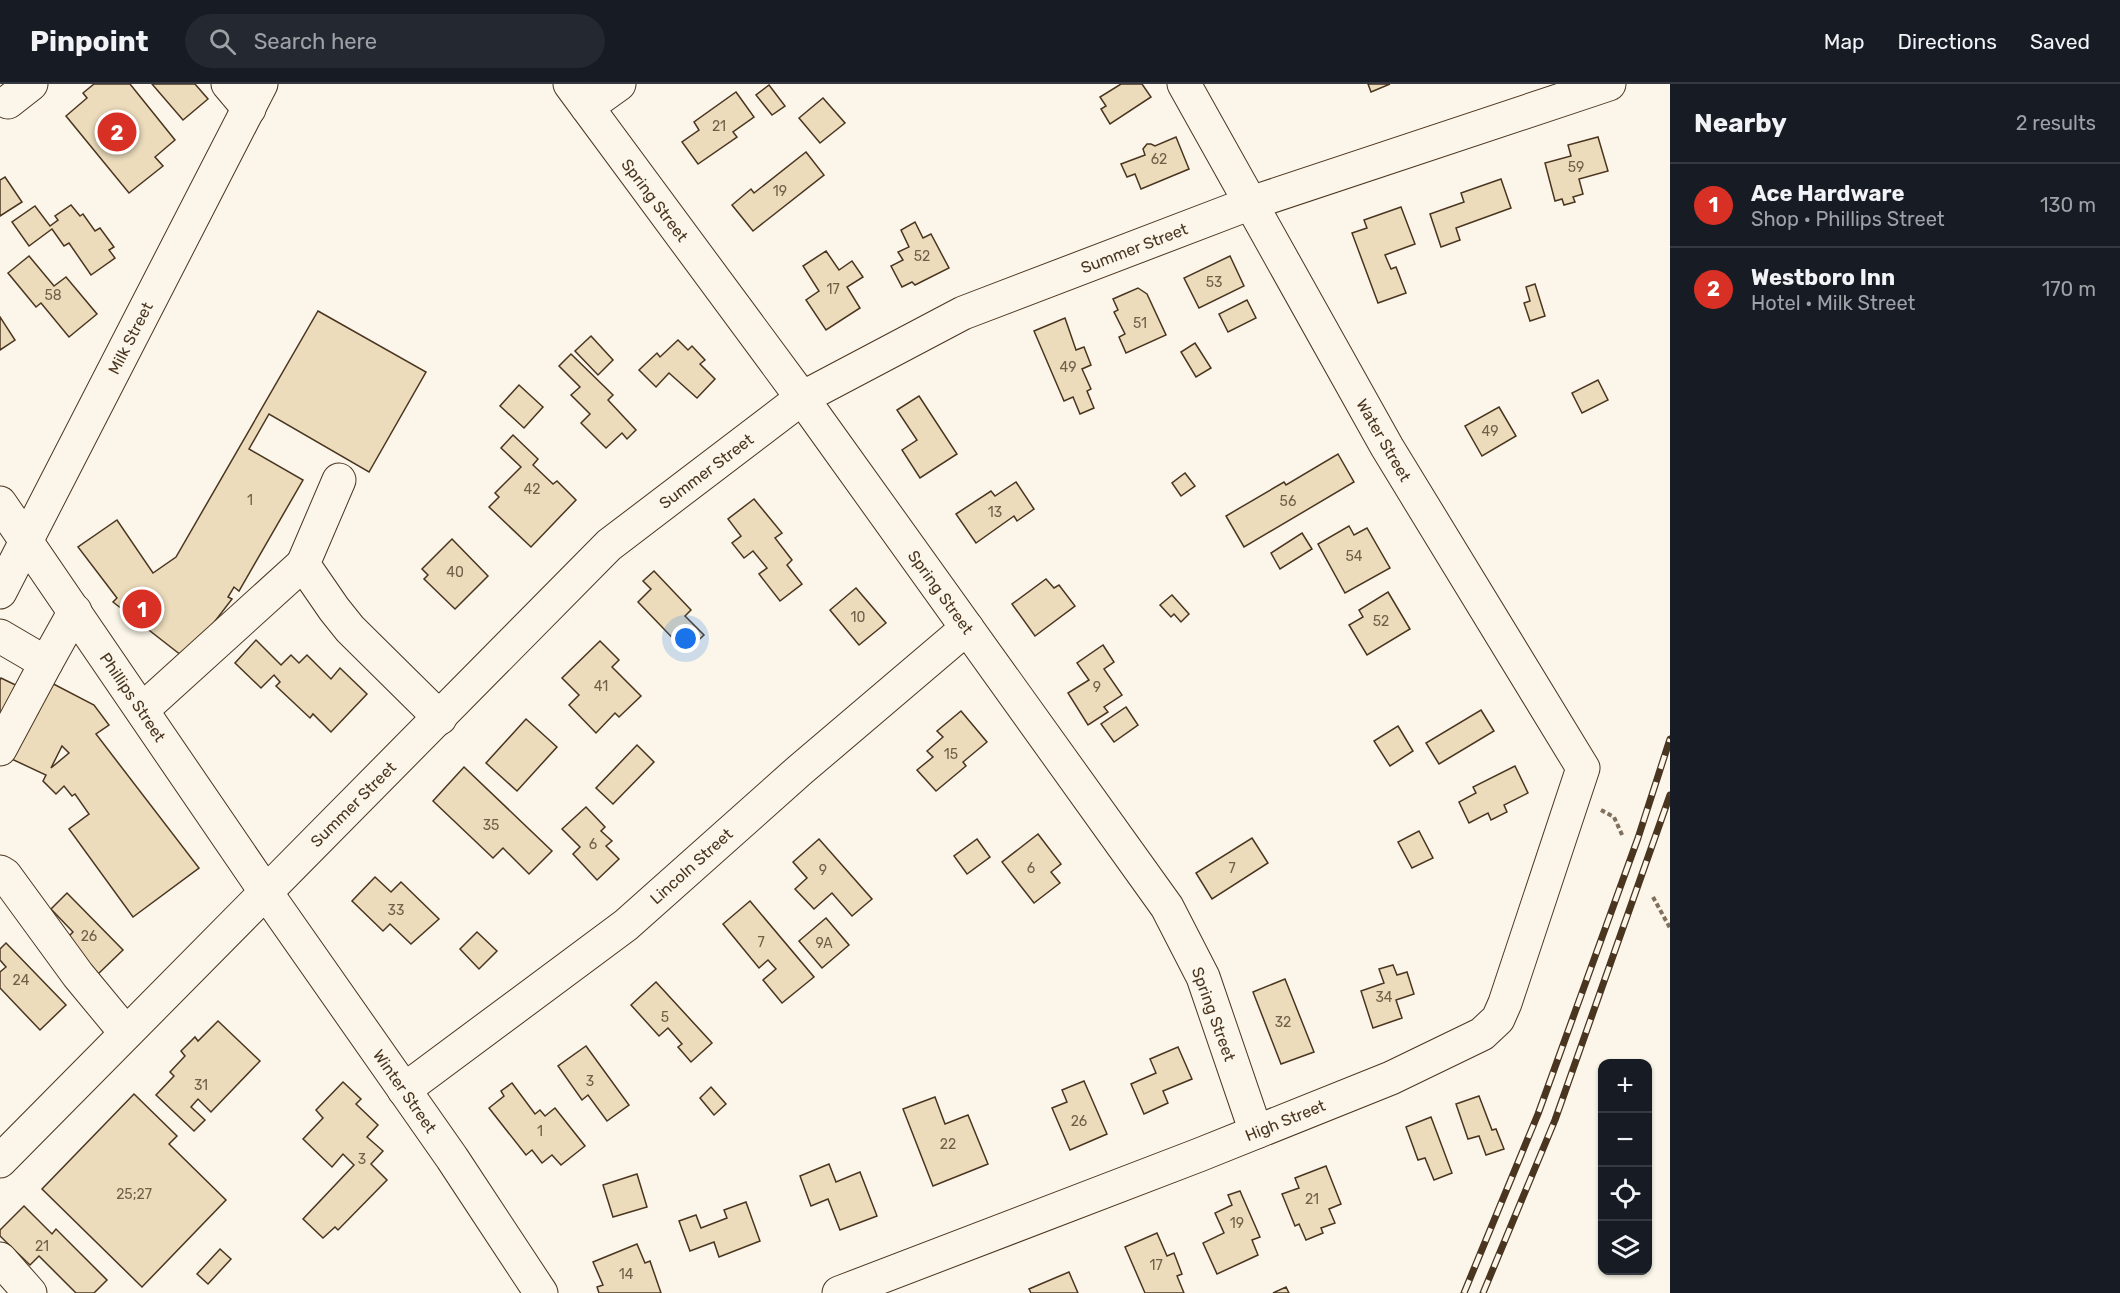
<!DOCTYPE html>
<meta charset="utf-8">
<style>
:root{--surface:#171b24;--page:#242831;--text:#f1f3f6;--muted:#9ea1a6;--line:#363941;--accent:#d93025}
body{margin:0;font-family:Rubik,sans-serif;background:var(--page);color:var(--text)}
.controls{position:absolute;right:18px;bottom:18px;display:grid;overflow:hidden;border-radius:12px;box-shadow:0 2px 4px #0004}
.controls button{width:54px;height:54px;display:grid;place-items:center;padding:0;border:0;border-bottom:2px solid var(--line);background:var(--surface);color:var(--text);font:30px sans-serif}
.you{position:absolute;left:686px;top:555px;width:21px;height:21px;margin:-15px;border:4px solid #fff;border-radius:50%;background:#1a73e8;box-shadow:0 0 0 9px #1a73e833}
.badge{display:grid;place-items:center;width:39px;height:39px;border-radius:50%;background:var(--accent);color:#fff;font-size:20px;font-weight:700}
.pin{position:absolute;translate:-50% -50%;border:3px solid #fff;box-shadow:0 2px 6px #0006}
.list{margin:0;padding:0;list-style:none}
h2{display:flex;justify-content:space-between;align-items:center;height:78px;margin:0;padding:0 24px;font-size:26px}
h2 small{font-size:20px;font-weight:400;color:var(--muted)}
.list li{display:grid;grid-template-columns:39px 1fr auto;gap:18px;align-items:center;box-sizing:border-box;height:84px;padding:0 24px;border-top:2px solid var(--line)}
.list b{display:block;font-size:22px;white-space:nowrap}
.list p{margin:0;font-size:20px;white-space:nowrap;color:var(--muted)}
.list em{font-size:20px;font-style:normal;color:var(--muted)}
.icon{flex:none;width:33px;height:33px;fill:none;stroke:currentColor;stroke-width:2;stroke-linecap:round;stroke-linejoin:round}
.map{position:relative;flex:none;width:1670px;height:1209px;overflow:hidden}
header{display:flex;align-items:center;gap:36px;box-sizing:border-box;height:84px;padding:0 30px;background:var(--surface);border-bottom:2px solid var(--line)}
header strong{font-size:28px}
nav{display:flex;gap:33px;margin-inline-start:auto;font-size:21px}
.search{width:420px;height:54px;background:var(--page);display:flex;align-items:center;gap:15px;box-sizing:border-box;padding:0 21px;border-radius:33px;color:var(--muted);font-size:22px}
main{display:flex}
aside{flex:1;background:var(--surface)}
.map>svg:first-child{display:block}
.building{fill:#ecdcbc;stroke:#4a3520;stroke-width:1.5;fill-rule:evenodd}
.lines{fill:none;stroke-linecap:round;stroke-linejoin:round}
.minor-casing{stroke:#4a3520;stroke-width:35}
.major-casing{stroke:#4a3520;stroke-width:35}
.path{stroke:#7f6f5c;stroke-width:4;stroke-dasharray:4.5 3;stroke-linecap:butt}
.minor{stroke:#fbf6e9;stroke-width:33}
.major{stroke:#fbf6e9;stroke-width:33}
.rail-casing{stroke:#4a3520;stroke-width:7}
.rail{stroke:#fbf6e9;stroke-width:4.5;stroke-dasharray:14;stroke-linecap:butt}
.labels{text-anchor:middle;stroke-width:4.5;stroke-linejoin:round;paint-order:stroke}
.number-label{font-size:14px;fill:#725f47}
.street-label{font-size:16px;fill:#4a3520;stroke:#fbf6e9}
</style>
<header>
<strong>Pinpoint</strong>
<div class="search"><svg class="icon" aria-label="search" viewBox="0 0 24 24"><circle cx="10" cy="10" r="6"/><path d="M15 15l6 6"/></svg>Search here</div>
<nav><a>Map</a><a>Directions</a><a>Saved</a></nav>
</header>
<main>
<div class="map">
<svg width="1670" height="1209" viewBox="0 0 1670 1209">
<rect width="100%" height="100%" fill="#fbf6e9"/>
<g class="building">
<polygon points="94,0 130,0 175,56 155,73 163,82 129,109 66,32 87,14 83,9"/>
<polygon points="152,0 195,0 208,15 183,36"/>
<polygon points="1121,0 1142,0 1151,13 1110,40 1101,25 1106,22 1100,13"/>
<polygon points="1368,0 1390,0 1371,8"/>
<polygon points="769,1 785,22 772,31 756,11"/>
<polygon points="736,8 754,33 733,48 737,53 698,80 682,58 699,46 694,38"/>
<polygon points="823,14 845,39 820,59 799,34"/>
<polygon points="1176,53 1189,85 1141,105 1135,90 1127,93 1121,80 1145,71 1143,65 1147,60 1151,60 1155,62"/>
<polygon points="1598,53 1608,87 1579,95 1583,110 1573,113 1575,118 1564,121 1562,115 1555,117 1545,79 1571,72 1568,61"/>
<polygon points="806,68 824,91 753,147 732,121 751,105 754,109"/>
<polygon points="5,93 22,118 0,132 0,96"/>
<polygon points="1501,95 1511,124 1456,144 1460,156 1441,163 1430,130 1464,118 1461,109"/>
<polygon points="71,121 80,132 83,130 95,147 100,144 114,163 109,166 115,174 91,191 69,159 64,162 52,145 29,162 12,138 35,122 50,142 58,136 55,132"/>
<polygon points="1401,123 1415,160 1385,171 1391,185 1396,183 1406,209 1378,219 1352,149 1367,144 1364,136"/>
<polygon points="915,138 923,154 931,150 949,184 915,201 912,198 902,203 891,182 903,176 898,168 909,163 901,146"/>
<polygon points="826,167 839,186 852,177 863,193 847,203 860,224 826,246 806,216 819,207 803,182"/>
<polygon points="29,172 54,202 66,193 97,230 69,253 41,219 36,223 8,189"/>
<polygon points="1230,172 1244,202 1199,224 1184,194"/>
<polygon points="1535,200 1545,232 1530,237 1524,219 1530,217 1526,203"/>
<polygon points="1138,204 1147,210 1166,251 1126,269 1119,253 1125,250 1114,228 1118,226 1113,215"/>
<polygon points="1247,216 1256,234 1228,248 1219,230"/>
<polygon points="318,227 426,288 369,388 269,330 249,365 303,396 239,507 234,503 228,513 232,515 186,575 113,518 117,514 78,463 117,436 153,489 176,473"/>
<polygon points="0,233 15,256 0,266"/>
<polygon points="1065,234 1076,266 1084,263 1091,281 1082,285 1091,305 1087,307 1094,324 1080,330 1073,313 1064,317 1034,247"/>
<polygon points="591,252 613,276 598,291 575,267"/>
<polygon points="678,256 688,266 692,262 705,276 700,280 715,295 697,314 669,289 656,303 639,286 657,269 660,273"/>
<polygon points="1195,259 1211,284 1196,293 1181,268"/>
<polygon points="571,270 613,311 608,316 636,346 627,355 622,349 606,364 581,339 590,330 571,311 580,303 559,282"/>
<polygon points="1598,296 1608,316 1582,329 1572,309"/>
<polygon points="519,301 543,323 524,344 500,322"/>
<polygon points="919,312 957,370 920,394 902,366 917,356 897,326"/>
<polygon points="1499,323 1516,352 1482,372 1465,342"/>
<polygon points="513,351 538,375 533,381 553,400 557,397 576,416 531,463 489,423 499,413 495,409 521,383 501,364"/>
<polygon points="1338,370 1354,398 1244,463 1226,432 1284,398 1286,401"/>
<polygon points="1185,389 1195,402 1181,412 1172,399"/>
<polygon points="1016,398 1034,425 1017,437 1014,432 976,459 956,430 991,407 995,412"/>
<polygon points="754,415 782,449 775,454 792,476 787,481 802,500 780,517 759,490 767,484 753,467 744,474 732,459 741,452 728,435"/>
<polygon points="1349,442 1354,451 1367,444 1390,484 1345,509 1318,460"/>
<polygon points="1302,449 1312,465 1280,485 1271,469"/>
<polygon points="452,455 488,492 455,525 424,495 428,491 422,485"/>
<polygon points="654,487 691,526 685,532 704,551 686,568 638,518 651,505 643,497"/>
<polygon points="1046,495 1054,504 1059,501 1075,522 1035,552 1012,520"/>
<polygon points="856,504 886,539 859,561 830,526"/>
<polygon points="1388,508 1410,545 1367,571 1349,541 1363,533 1359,526"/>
<polygon points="1172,511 1189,530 1181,538 1174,530 1171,533 1160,521"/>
<polygon points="256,556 281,581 291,571 299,579 307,571 331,595 340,584 367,610 331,648 313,630 310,634 276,602 280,598 274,591 261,604 235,579"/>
<polygon points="600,557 619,576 612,583 641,612 619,633 615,629 596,649 569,621 579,611 562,594"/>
<polygon points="1103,561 1114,578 1104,585 1122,611 1104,623 1108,628 1088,641 1068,609 1089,596 1077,579"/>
<polygon points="1,594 26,606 0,646 0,596"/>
<path d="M42,594l52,27 15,20 -13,9 103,134 -66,49 -64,-88 20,-15 -14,-20 -3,2 -8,-10 -8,8 -13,-13 3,-6 -43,-20zM62,662l7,7 -18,15z"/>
<polygon points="1126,623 1138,641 1114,658 1101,640"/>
<polygon points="1481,626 1494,647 1439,680 1426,659"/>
<polygon points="961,627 987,658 963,678 966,682 936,707 917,686 933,673 927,667 943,653 937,647"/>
<polygon points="526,635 557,663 517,707 486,679"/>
<polygon points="1398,642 1413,667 1390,682 1374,657"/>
<polygon points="637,661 654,678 613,720 596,704"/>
<polygon points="1515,682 1528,709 1504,721 1507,728 1491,736 1488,729 1469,739 1459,718 1476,709 1473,703"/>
<polygon points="464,683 552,767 529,790 503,764 493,774 433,717"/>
<polygon points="586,723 605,743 601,747 612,757 606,762 619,775 597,796 573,770 580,763 562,745"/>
<polygon points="1419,747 1433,774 1412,784 1398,758"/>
<polygon points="1038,750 1061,780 1051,788 1060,799 1034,819 1002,778"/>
<polygon points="1252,754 1268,779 1212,815 1196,789"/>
<polygon points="819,755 872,815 852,832 832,809 814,825 795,805 807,794 793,778"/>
<polygon points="977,755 990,773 967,790 954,772"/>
<polygon points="375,793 391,808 401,798 439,835 411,860 390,840 383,847 352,817"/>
<polygon points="67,809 123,866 98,890 64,857 73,848 51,825"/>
<polygon points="750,817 814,893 782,919 763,896 776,885 768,876 759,884 723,840"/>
<polygon points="826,834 849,861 822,884 799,857"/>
<polygon points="477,848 497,867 479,885 460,865"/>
<polygon points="6,859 66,921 40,946 0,904 0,888 6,883 0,876 0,865"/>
<polygon points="1393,881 1397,891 1407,888 1414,910 1396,916 1402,934 1373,944 1361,907 1384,899 1379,885"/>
<polygon points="1285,895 1314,968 1281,980 1253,908"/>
<polygon points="656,898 712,959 691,978 678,963 682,960 668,944 659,952 631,921"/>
<polygon points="218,937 260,977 211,1028 198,1015 191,1023 205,1036 194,1047 156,1011 174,992 170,988 185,972 181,967 195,953 198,957"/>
<polygon points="586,962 629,1021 607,1037 588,1011 582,1016 558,982"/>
<polygon points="1178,963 1192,995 1163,1007 1168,1019 1144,1030 1131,1000 1156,989 1150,975"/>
<polygon points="1084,997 1107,1050 1070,1066 1052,1024 1067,1018 1062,1006"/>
<polygon points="343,998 361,1015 356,1020 378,1041 367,1053 383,1067 371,1080 387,1096 338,1146 335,1143 323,1154 303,1135 354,1081 343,1070 332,1083 303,1055 323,1034 316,1026"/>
<polygon points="512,999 535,1030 540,1026 545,1032 555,1024 585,1062 561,1081 552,1071 542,1079 532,1066 526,1071 489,1024 504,1012 501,1007"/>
<polygon points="711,1003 726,1020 714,1031 700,1014"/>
<polygon points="134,1010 177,1052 169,1060 226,1116 142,1203 42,1105"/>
<polygon points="1479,1012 1492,1046 1496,1045 1504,1065 1486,1071 1479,1052 1468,1055 1456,1020"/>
<polygon points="935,1013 945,1040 968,1031 988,1080 933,1102 903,1025"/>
<polygon points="1431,1033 1452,1089 1434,1096 1425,1074 1418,1076 1406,1043"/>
<polygon points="829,1080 836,1098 860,1088 877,1132 840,1146 828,1115 811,1122 800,1092"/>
<polygon points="1326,1082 1341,1120 1329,1125 1335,1139 1321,1144 1323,1149 1306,1156 1299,1140 1295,1142 1282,1110 1299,1104 1295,1094"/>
<polygon points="637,1090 647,1123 613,1133 603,1101"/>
<polygon points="1240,1107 1260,1153 1252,1156 1258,1171 1217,1190 1203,1159 1224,1149 1215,1129 1232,1121 1228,1111"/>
<polygon points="746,1118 760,1157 719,1173 714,1158 690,1167 679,1137 696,1131 701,1144 727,1134 724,1126"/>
<polygon points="24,1122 52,1150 56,1145 107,1196 94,1209 76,1209 39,1172 30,1181 0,1152 0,1146"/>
<polygon points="1157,1149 1167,1172 1174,1169 1182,1190 1177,1192 1184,1209 1145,1209 1125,1163"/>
<polygon points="637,1160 645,1179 650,1177 661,1209 599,1209 597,1203 603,1201 593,1178"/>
<polygon points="220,1165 231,1175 208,1200 197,1190"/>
<polygon points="1069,1188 1078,1209 1031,1209 1029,1205"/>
<polygon points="1286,1203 1289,1209 1273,1209"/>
</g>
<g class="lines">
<defs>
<g id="minor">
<polyline points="228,0 249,25"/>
<polyline points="570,0 802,314 1167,823 1203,893 1256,1048"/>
<polyline points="8,18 31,0"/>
<polyline points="587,23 619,0"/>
<polyline points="339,396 303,480 334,525 350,545 440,634"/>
<polyline points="0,419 265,807 452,1074 541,1209"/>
<polyline points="0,552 46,579 75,527"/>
<polyline points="142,626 303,480"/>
<polyline points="0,665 46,579"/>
<polyline points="0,788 5,791 78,891 126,949"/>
<polyline points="404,1006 626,841 800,686 967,544"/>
<polyline points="0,1077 609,461 802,314 963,229 1251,119 1609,0"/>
<polyline points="0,1175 30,1209"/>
<polyline points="839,1209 1199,1071 1391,994 1482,950 1498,935 1505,919 1583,684 1387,363 1184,0"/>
</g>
<polyline id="major" points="0,508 261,0"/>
</defs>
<use href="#minor" class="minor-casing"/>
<use href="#major" class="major-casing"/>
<g class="path">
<polyline points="1601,726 1614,733 1623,753"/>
<polyline points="1653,813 1670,844"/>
</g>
<use href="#minor" class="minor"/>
<use href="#major" class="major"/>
<defs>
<g id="rail">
<polyline points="1464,1209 1538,1030 1638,754 1670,655"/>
<polyline points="1483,1209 1555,1036 1670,711"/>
</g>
</defs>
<use href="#rail" class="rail-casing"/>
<use href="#rail" class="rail"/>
</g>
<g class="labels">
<g class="number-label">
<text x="719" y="47">21</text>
<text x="1159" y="80">62</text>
<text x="1576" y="88">59</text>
<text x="780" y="112">19</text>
<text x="922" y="177">52</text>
<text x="1214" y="203">53</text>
<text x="833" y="210">17</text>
<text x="53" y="216">58</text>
<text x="1140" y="244">51</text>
<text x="1068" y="288">49</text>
<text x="1490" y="352">49</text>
<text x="532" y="410">42</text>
<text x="250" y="421">1</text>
<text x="1288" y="422">56</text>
<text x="995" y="433">13</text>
<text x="1354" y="477">54</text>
<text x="455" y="493">40</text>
<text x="858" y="538">10</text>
<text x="1381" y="542">52</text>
<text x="601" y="607">41</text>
<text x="1097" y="608">9</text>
<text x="951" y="675">15</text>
<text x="491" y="746">35</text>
<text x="593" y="765">6</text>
<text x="1031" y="789">6</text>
<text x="1232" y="789">7</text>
<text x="823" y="791">9</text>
<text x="396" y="831">33</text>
<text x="89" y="857">26</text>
<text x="761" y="863">7</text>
<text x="824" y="864">9A</text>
<text x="21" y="901">24</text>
<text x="1384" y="918">34</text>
<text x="665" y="938">5</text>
<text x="1283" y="943">32</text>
<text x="590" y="1002">3</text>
<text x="201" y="1006">31</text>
<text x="1079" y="1042">26</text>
<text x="540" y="1052">1</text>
<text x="948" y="1065">22</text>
<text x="362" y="1080">3</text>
<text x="134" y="1115">25;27</text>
<text x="1312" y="1120">21</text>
<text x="1237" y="1144">19</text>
<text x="42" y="1167">21</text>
<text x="1156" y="1186">17</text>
<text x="626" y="1195">14</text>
</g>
<g class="street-label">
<text transform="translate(655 116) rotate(53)" y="6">Spring Street</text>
<text transform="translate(1134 164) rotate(-21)" y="6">Summer Street</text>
<text transform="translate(130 254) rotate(-63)" y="6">Milk Street</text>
<text transform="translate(1384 356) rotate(60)" y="6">Water Street</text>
<text transform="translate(706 387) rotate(-37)" y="6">Summer Street</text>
<text transform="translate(941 508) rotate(54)" y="6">Spring Street</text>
<text transform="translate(133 613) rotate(56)" y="6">Phillips Street</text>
<text transform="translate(353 720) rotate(-45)" y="6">Summer Street</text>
<text transform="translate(691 782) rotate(-42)" y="6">Lincoln Street</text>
<text transform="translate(1214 930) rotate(70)" y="6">Spring Street</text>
<text transform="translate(405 1007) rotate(55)" y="6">Winter Street</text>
<text transform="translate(1285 1036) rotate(-22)" y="6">High Street</text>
</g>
</g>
</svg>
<div class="controls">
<button>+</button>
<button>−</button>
<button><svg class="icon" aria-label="locate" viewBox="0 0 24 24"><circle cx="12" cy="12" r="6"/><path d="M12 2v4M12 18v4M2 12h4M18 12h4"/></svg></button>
<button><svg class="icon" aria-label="layers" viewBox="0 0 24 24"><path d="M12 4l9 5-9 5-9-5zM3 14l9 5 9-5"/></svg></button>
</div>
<div class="you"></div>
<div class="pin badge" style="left:142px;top:525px">1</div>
<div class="pin badge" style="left:117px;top:48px">2</div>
</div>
<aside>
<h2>Nearby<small>2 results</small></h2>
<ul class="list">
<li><span class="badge">1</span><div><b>Ace Hardware</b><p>Shop · Phillips Street</p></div><em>130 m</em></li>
<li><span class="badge">2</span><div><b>Westboro Inn</b><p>Hotel · Milk Street</p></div><em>170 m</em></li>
</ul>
</aside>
</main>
